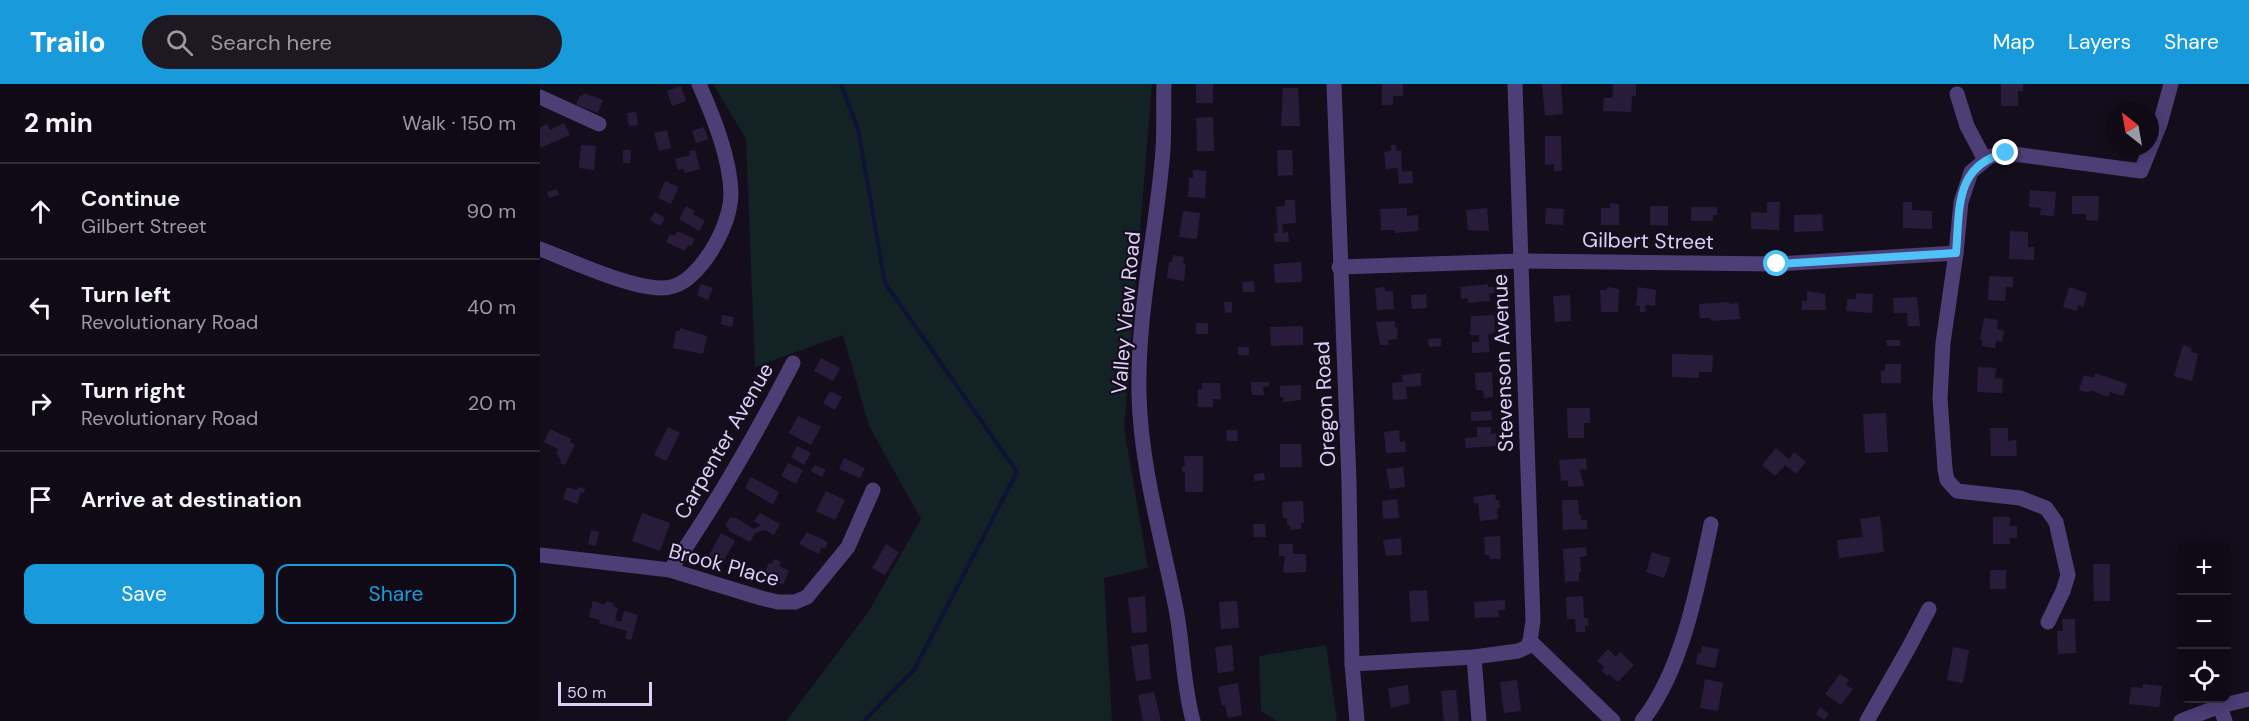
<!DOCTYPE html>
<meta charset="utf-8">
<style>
:root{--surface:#0f0a15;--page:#1d1822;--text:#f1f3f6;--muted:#9b9aa0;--line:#2f2b34;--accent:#199bdb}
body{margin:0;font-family:"DM Sans",sans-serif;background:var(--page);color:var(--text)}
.controls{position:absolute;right:18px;bottom:18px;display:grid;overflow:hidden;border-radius:12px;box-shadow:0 3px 15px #0003}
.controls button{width:54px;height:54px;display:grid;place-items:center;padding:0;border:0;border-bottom:2px solid var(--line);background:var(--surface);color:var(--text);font:30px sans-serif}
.compass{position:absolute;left:1565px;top:18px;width:54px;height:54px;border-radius:50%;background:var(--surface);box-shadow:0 3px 15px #0003;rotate:329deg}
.scale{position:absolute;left:18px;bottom:15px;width:94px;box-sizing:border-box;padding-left:6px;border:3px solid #ddcff9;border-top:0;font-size:16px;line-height:21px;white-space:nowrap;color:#ddcff9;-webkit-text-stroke:4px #140e1c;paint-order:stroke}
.stop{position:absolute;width:18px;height:18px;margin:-14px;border:4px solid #4fc3f7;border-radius:50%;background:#fff}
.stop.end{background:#4fc3f7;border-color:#fff;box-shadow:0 2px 6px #0008}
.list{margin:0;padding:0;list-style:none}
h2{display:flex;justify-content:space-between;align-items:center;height:78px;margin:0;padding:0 24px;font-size:26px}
h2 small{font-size:20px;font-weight:400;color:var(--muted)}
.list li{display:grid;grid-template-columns:39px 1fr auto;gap:18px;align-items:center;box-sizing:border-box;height:96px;padding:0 24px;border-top:2px solid var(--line)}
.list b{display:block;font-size:22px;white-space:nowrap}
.list p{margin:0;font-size:20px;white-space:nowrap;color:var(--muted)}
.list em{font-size:20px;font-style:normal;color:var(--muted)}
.actions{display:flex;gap:12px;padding:18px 24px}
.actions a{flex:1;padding:14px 0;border:2px solid var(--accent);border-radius:12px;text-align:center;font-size:21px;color:var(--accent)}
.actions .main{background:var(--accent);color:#fff}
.icon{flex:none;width:33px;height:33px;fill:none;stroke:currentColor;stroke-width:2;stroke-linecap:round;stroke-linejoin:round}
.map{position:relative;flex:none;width:1709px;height:637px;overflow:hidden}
header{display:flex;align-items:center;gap:36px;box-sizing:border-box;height:84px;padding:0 30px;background:var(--accent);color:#fff}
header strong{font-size:28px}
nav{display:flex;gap:33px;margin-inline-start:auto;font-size:21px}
.search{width:420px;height:54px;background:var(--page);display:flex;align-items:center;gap:15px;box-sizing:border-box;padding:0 21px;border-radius:33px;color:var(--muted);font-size:22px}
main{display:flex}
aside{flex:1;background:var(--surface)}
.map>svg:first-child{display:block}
.green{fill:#122225}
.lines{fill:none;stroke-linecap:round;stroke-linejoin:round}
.stream{stroke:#0e1335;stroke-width:4}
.building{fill:#291c3b}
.minor{stroke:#4d3e76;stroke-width:15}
.route{stroke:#4fc3f7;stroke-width:8}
.labels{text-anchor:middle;stroke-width:4.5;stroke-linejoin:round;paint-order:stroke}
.street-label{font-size:21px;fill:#ddcff9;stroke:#140e1c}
</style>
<header>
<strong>Trailo</strong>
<div class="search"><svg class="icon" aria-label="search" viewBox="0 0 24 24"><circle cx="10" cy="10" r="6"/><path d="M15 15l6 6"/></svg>Search here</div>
<nav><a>Map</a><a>Layers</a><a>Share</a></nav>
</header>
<main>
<aside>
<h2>2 min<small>Walk · 150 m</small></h2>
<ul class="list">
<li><svg class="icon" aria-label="ahead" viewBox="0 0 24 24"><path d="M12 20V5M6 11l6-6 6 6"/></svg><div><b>Continue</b><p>Gilbert Street</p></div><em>90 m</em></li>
<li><svg class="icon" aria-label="left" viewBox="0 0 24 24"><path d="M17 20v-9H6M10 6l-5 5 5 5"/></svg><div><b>Turn left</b><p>Revolutionary Road</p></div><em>40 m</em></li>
<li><svg class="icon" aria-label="right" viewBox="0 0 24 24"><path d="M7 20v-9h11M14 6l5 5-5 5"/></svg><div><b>Turn right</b><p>Revolutionary Road</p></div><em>20 m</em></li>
<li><svg class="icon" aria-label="arrive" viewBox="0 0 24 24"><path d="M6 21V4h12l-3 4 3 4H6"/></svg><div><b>Arrive at destination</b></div></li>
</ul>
<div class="actions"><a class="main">Save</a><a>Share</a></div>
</aside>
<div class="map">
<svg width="1709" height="637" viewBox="0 0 1709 637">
<rect width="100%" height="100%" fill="#140e1c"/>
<g class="green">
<polygon points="173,0 612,0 584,343 608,484 564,494 572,637 246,637 329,527 381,435 329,342 303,251 215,283 206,55"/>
<polygon points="786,561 797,637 737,637 721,627 719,572"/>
</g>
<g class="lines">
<polyline class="stream" points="301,0 318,45 345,199 477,388 374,586 324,637"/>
</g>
<g class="building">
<rect x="656" y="0" width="17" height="19"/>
<polygon points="842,0 863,0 863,12 853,12 853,21 842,21"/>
<polygon points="1002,0 1021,0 1023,30 1005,32"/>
<polygon points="1073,0 1096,0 1096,12 1092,12 1091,28 1063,27 1064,14 1072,14"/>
<polygon points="1461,0 1483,0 1483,7 1478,7 1478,22 1461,22"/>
<polygon points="141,2 146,17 132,22 127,7"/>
<polygon points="743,4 758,4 760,42 741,42"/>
<polygon points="44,9 63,16 58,29 36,21 40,11 42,12"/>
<polygon points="96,28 98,41 89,42 87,29"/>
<polygon points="673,33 674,67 657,67 656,34"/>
<polygon points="24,39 30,51 0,64 0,44 7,40 10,46"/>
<polygon points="164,43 168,55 156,59 152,47"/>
<polygon points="127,46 131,64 119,67 114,49"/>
<polygon points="1005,52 1021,52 1022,87 1014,87 1014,80 1005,81"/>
<polygon points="41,61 56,62 54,86 39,84"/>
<polygon points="851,61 856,61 856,67 861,66 862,88 872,87 873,99 859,100 858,84 846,85 844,68 851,67"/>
<polygon points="83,66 91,66 90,79 83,79"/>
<polygon points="155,66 160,85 145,89 143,85 138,86 135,75 150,71 149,67"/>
<polygon points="737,66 752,66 753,91 738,92"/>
<polygon points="653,86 666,87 665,114 648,113 649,94 653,94"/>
<polygon points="125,97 139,103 131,120 118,114"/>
<polygon points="17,105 19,111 9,114 7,108"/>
<polygon points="1490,106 1516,108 1514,132 1500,131 1501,124 1489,123"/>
<polygon points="1532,112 1559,112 1558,137 1546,136 1546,130 1532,130"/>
<polygon points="745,116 755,116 756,139 742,140 743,149 748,148 749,158 735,158 734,149 738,149 736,123 745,122"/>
<polygon points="1227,118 1240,118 1239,146 1211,145 1211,128 1227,129"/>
<polygon points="1363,118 1372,118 1372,126 1392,127 1392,145 1363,144"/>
<polygon points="1070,119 1079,120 1079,141 1061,141 1061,124 1070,124"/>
<polygon points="146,122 155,127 153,130 165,137 159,147 139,135"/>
<polygon points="1110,122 1128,122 1128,142 1110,141"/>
<polygon points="1151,123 1177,123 1177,131 1173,131 1173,137 1151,137"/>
<polygon points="867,124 867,132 878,131 878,147 855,149 855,146 841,146 840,125"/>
<polygon points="947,124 949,147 928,146 926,126"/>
<polygon points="1006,124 1024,125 1023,141 1005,140"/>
<polygon points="643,127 660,129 657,155 639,153"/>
<polygon points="115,128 125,134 120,142 110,136"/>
<polygon points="1282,130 1283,147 1254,148 1254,131"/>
<polygon points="137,147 155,155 151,162 148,161 145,167 126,158 130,150 135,152"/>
<polygon points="1470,147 1488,148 1488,163 1494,163 1494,176 1469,175"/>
<polygon points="633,171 644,173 643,179 646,180 644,197 627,194 629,178 632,178"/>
<polygon points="761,178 762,198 735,199 734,180"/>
<polygon points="1449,192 1473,193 1473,203 1466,203 1465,217 1448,216"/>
<polygon points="714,197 715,208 703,208 702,198"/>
<polygon points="161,200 173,204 168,216 157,211"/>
<polygon points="948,200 948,203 954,203 955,209 949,210 950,217 928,219 928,214 921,215 920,203"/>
<polygon points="845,203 845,207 853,207 854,225 837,226 835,204"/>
<polygon points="1067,203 1079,205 1078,228 1061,228 1060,206 1067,206"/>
<polygon points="1098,203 1116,206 1115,222 1106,221 1105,228 1100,228 1100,222 1096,222"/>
<polygon points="1529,203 1547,209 1543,223 1538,221 1537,227 1523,223"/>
<polygon points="1267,207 1285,210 1286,226 1262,226 1262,217 1267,217"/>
<polygon points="1316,209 1333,210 1332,229 1306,227 1307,215 1316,215"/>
<polygon points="886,210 887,224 872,225 871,211"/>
<polygon points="1030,211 1031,237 1015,238 1013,212"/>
<polygon points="1377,213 1380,242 1368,242 1367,229 1354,229 1353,214"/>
<polygon points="684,218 692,218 692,228 685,229"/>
<polygon points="1189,218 1189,220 1198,219 1200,235 1171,237 1171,234 1160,234 1159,220"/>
<polygon points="182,231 194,233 192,243 181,240"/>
<polygon points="954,231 955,248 948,251 950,268 932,269 932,258 939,258 939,251 930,251 931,232"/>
<polygon points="1444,234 1458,236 1457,245 1464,247 1462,258 1456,257 1455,264 1442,262 1443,256 1440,255"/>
<polygon points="855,237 855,244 858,243 857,255 848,256 849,261 840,261 836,238"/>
<rect x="656" y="239" width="12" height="11"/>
<polygon points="763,242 763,261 731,262 730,243"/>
<polygon points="140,244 167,252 163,270 133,264 136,247 140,247"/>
<polygon points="901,254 901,262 889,263 888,255"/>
<polygon points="1346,256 1360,256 1360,262 1347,262"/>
<polygon points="1643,261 1652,264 1651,268 1658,270 1652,297 1634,292"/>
<rect x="698" y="263" width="11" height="8"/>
<polygon points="1132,270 1173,271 1172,288 1159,288 1159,294 1132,293"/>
<polygon points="281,274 300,284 293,297 274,287"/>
<polygon points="1345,280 1361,280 1361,299 1341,299 1341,287 1345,286"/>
<polygon points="1438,283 1456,284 1455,294 1463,295 1462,309 1437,308"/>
<polygon points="952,288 953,313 944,314 943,306 936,306 935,289"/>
<polygon points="881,289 881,302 866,303 867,315 853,316 852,299 863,298 862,291"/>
<polygon points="1555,289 1587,300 1583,312 1570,308 1568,313 1550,306 1549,309 1539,306 1544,291 1554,294"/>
<polygon points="711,298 729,298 729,302 723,303 724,311 712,311"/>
<polygon points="662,299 680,299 681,315 673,315 673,323 658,323 658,305 662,305"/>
<polygon points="761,301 761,316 743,318 743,313 740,313 740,302"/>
<polygon points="290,307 302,313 295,326 283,319"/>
<polygon points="1027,324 1050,324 1050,339 1044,339 1044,354 1028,354"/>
<polygon points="951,327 952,336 931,337 931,328"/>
<polygon points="1346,329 1348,368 1325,369 1323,330"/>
<polygon points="258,332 281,343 271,361 249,349"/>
<polygon points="128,343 140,349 126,377 114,371"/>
<polygon points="937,343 951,343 951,350 956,349 957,362 926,364 925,354 937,353"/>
<polygon points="1450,344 1468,344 1468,357 1476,356 1477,372 1451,372"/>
<polygon points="10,345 31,355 30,358 35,361 25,381 20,379 21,376 16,369 18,365 4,358"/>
<polygon points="686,346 697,346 698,357 687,357"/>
<polygon points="859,346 860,358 865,357 866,368 846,369 844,348"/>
<polygon points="740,360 761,360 762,383 740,383"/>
<polygon points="257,362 271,369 264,381 251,373"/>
<polygon points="1236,364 1249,375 1254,368 1266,378 1256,390 1245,381 1235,392 1222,381"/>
<polygon points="644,372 663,372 663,408 645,408 645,388 642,388 642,382 645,382"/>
<polygon points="304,374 325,384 320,394 299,385"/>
<polygon points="1046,374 1047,385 1040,386 1044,402 1028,403 1028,396 1021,397 1019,376"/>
<polygon points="248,379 263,386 256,400 241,392"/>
<polygon points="275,381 286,386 282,393 271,387"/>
<polygon points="863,383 865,403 850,405 846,385"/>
<polygon points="724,389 725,396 714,397 714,390"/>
<polygon points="211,393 239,408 233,421 205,404"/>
<polygon points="27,403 37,406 38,403 45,405 44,409 41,408 37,420 23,415"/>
<polygon points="286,407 305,416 295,436 276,427"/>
<polygon points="955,410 956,416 959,416 960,424 957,425 958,435 940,437 938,419 934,419 933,413"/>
<polygon points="857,415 859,434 843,435 842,417"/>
<polygon points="1022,416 1038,416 1039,431 1041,431 1041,436 1047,436 1047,445 1023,446"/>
<polygon points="763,417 764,439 761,439 761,445 750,446 750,441 747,441 747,434 743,434 742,418"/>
<polygon points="102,429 130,439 120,467 92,457"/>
<polygon points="220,429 240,440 234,451 225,446 215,449 210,458 189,447 189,445 185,442 190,433 196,434 214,445 221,441 214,437"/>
<polygon points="1340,432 1344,468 1299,474 1297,456 1323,453 1320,435"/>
<polygon points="1453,433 1470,433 1470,442 1477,442 1477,454 1470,454 1470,460 1453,460"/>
<polygon points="713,440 725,440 726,453 714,453"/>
<polygon points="51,446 59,448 56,462 48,460"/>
<polygon points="267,448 288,458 285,465 282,463 279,470 259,460"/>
<polygon points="181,449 195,457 180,483 167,475"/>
<polygon points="960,452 961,475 950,475 949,471 945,471 944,453"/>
<polygon points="861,454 862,471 846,472 843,456"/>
<polygon points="346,460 359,468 345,491 332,484"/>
<polygon points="739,460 753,460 753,470 766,470 766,488 743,489 745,472 739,472"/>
<polygon points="1046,463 1047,472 1040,473 1041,488 1039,488 1039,497 1025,498 1023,465"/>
<polygon points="1112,468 1131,474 1124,494 1106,488"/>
<polygon points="234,475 241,478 239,482 249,487 243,501 239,499 237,503 221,496 229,479 232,480"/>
<polygon points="1553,480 1570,480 1570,517 1554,517"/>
<rect x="1450" y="486" width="16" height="19"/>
<polygon points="887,506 889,537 871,538 869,507"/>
<polygon points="605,512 607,548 592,549 588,514"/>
<polygon points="1043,512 1044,534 1048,534 1048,542 1045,542 1045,548 1036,548 1035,535 1027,535 1026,513"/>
<polygon points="965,516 965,526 958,526 959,533 935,534 934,518"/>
<polygon points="53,517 65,521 66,517 73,519 73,522 78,524 75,536 81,538 84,527 98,531 91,556 85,554 87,547 59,539 60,536 49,533"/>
<polygon points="697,517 699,544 681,545 679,518"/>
<polygon points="1522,535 1535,535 1536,569 1518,570 1517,547 1523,547"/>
<polygon points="608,560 611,595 596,597 591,562"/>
<polygon points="692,561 694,587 678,589 675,563"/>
<polygon points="1162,562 1179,565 1175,584 1156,580 1158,569 1161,570"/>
<polygon points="1413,563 1429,566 1423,599 1407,596"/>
<polygon points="1068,565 1076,573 1080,568 1094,581 1078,598 1069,590 1067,592 1062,587 1064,583 1057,577"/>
<polygon points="1300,590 1309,596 1306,601 1313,605 1301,621 1285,610"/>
<polygon points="1165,595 1183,599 1178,627 1160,624"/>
<polygon points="977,596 981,627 964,629 960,598"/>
<polygon points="698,599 702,631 688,634 685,621 682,622 678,603"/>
<polygon points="1603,600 1622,602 1619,623 1589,620 1591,603 1603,604"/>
<polygon points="868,601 870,619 851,624 848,604"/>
<polygon points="916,606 919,637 904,637 901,607"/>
<polygon points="614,608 621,637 603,637 598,611"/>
<polygon points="1280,623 1289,630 1284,636 1276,630"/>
</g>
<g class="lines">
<g class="minor">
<path d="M624,0c-1,25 1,52 -2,77 -7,78 -25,156 -23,234 2,74 23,143 37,214 7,37 7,75 17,112"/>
<polyline points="794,0 809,398 812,580 817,637"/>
<polyline points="975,0 993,537 990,557"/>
<polyline points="1417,10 1427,42 1445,76"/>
<polyline points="0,13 59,40"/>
<path d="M0,165c32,12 89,39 121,39 19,0 30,-11 41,-24 15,-19 29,-47 29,-71 -1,-36 -18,-77 -32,-109"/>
<polyline points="799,183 980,177 1237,180 1416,169"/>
<polyline points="0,471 130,486 221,514 238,518 255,518 267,513 308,463 333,406"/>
<path d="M130,486c47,-66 86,-136 123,-207"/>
<polyline points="1508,538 1523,507 1528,491 1516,438 1506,424 1480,414 1417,407 1407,396 1405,385 1400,314 1403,259 1416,169 1421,118 1431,88 1449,73 1466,69 1601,87 1620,40 1631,0"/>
<polyline points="990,557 1073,637"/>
<polyline points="934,573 939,637"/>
<polyline points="812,580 934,573 978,567 987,563 990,557"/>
<polyline points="1680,622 1685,637"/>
<path d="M1102,637c40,-50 56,-135 69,-197"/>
<polyline points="1327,637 1368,565 1389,525"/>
<polyline points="1641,637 1680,622 1709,615"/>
</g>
</g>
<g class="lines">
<path class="route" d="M1237,180l179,-11c4,-44 -2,-88 50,-100"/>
</g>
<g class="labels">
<g class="street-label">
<text transform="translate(1108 157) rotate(1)" y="7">Gilbert Street</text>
<text transform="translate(586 229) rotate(-85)" y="7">Valley View Road</text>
<text transform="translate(963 279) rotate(-92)" y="7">Stevenson Avenue</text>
<text transform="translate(785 320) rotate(-93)" y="7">Oregon Road</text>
<text transform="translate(184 357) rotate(-60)" y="7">Carpenter Avenue</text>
<text transform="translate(184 481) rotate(15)" y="7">Brook Place</text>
</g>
</g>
</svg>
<div class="controls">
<button>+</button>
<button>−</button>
<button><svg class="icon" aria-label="locate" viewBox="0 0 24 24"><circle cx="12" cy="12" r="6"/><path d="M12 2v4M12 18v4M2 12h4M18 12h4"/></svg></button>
</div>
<svg class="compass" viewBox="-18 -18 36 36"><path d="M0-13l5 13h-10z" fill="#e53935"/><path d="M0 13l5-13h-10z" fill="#9b9aa0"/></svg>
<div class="scale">50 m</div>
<div class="stop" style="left:1237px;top:180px"></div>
<div class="stop end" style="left:1466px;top:69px"></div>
</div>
</main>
